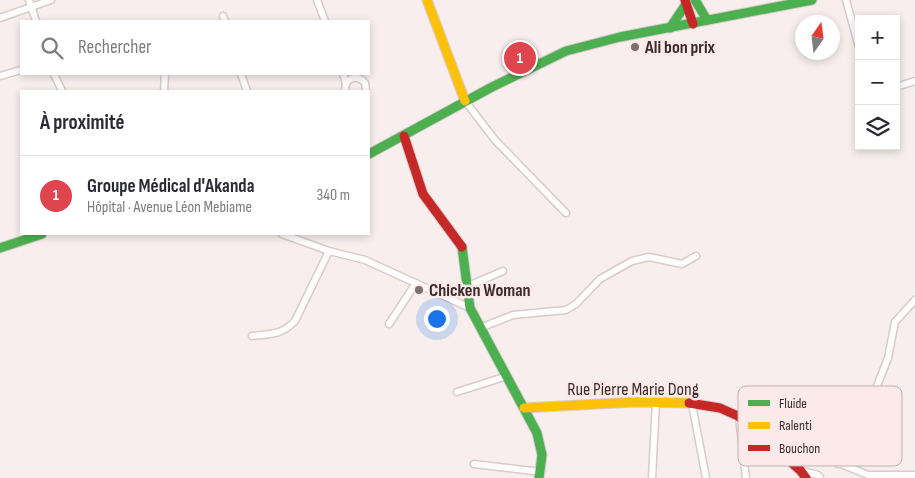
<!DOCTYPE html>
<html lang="fr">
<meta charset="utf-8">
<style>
:root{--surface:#fff;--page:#f2f2f3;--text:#2b2b33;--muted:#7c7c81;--line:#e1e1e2;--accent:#d93025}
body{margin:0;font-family:"Sofia Sans Condensed",sans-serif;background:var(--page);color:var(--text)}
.controls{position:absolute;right:15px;top:15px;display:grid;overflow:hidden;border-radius:0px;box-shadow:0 2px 8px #0003}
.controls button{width:45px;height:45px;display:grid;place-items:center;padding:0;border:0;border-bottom:1px solid var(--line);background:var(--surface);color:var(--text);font:25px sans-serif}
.compass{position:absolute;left:795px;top:15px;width:45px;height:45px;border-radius:50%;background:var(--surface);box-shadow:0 2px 8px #0003;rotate:14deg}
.you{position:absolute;left:436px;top:318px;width:18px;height:18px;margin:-12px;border:4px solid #fff;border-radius:50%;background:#1a73e8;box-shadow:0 0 0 8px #1a73e833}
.badge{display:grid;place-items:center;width:32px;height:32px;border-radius:50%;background:var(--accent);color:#fff;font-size:16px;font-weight:700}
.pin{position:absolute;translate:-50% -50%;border:2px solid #fff;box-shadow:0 1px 5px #0006}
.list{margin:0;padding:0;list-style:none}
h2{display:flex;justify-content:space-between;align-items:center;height:65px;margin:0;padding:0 20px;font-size:21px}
h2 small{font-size:16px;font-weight:400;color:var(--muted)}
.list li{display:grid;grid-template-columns:32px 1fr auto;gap:15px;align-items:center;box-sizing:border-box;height:80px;padding:0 20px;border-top:1px solid var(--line)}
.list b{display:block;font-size:19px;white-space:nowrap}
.list p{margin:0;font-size:16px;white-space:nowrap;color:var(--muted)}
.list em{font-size:16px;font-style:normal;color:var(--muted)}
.icon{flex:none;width:28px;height:28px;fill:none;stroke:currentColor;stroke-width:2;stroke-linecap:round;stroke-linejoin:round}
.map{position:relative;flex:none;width:915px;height:478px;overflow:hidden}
.search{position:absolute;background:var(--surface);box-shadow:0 2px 8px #0003;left:20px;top:20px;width:350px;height:55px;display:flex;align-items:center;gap:12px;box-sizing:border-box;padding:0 18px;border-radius:0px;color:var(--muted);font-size:19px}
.panel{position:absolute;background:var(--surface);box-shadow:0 2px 8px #0003;left:20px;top:90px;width:350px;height:145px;border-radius:0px}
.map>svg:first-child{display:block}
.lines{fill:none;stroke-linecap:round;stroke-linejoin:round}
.street-casing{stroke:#d8cbcb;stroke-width:9}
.fast-casing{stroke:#d8cbcb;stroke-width:11}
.slow-casing{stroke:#d8cbcb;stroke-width:11}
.jam-casing{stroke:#d8cbcb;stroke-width:11}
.street{stroke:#fefcfc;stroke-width:6}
.fast{stroke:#4caf50;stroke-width:9}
.slow{stroke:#ffc107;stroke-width:9}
.jam{stroke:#c62828;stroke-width:9}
.poi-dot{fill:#7d6f6f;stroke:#fceaeb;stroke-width:2}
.labels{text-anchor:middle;stroke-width:5;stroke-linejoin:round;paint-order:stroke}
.poi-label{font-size:18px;font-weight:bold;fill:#3b2b2b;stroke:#fceaeb;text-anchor:start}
.street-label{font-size:18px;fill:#3b2b2b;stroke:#fceaeb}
.key{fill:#fceaeb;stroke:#c2b1b1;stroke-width:1}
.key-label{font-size:14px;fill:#3b2b2b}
</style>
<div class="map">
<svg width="915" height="478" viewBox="0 0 915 478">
<rect width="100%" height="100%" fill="#f8eeee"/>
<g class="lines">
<defs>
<g id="street">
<polyline points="29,0 36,21"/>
<polyline points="317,0 325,21"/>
<polyline points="846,0 859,47"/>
<polyline points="223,16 225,21"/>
<polyline points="0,18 51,0"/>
<polyline points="54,74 62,91"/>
<polyline points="241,74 247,91"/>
<polyline points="343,74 346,83 345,91"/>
<polyline points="0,76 21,70"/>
<path d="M346,83c6,-7 13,-7 19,0l1,8"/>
<polyline points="896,87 915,81"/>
<polyline points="164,91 165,74"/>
<polyline points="465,101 495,140 566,213"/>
<polyline points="282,234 329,251 365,260 470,308"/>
<polyline points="468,286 503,271"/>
<polyline points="389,324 416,283"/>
<polyline points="480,328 513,315 566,310 576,304 600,279 632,261 649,257 682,264 696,256"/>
<path d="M252,336c18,-2 30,-1 43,-15l34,-70"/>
<polyline points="457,392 507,376"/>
<polyline points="692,404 706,478"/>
<polyline points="474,464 541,472"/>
<polyline points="838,464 849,441 862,424 888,358 895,322 915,300"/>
<polyline points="802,471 818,475 820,478"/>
<polyline points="652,478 656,402"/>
<polyline points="746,478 739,417 748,416 824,457 868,475 915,475"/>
</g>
<g id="fast">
<polyline points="695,0 707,20"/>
<polyline points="670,28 686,4"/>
<polyline points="369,154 492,87 566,51 620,37 812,0"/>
<polyline points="462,247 470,308 537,433 542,455 539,478"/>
<polyline points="0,248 42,234"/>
</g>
<g id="slow">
<polyline points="427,0 465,101"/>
<polyline points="524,408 635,402 689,403"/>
</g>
<g id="jam">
<polyline points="685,0 693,24"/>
<polyline points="404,136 423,194 462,247"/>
<polyline points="689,403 720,408 738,416 800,470 806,478"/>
</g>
</defs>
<use href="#street" class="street-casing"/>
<use href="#fast" class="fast-casing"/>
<use href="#slow" class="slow-casing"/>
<use href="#jam" class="jam-casing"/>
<use href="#street" class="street"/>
<use href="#fast" class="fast"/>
<use href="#slow" class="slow"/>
<use href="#jam" class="jam"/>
</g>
<g class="poi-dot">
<circle cx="635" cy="47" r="5"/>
<circle cx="419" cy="290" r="5"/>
</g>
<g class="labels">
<g class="poi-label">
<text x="645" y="53">Ali bon prix</text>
<text x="429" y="296">Chicken Woman</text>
</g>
<g class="street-label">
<text x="633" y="395">Rue Pierre Marie Dong</text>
</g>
</g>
<rect x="738" y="386" width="164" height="80" rx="8" class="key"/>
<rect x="748" y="400" width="22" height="6" fill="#4caf50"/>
<rect x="748" y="422" width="22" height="7" fill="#ffc107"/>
<rect x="748" y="445" width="22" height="6" fill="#c62828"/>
<g class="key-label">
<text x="779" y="408">Fluide</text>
<text x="779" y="430">Ralenti</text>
<text x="779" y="453">Bouchon</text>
</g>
</svg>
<div class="controls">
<button>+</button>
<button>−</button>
<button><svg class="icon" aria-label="layers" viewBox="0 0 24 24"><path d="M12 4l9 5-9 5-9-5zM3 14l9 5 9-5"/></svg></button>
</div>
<svg class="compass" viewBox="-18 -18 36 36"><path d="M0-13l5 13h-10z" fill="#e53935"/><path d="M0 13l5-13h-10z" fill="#7c7c81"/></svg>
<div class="you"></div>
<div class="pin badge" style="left:520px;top:58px;background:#e0444e">1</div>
<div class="search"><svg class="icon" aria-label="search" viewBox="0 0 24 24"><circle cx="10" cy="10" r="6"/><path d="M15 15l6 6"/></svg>Rechercher</div>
<section class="panel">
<h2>À proximité<small></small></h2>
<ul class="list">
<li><span class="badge" style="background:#e0444e">1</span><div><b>Groupe Médical d'Akanda</b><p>Hôpital · Avenue Léon Mebiame</p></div><em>340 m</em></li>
</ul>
</section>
</div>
